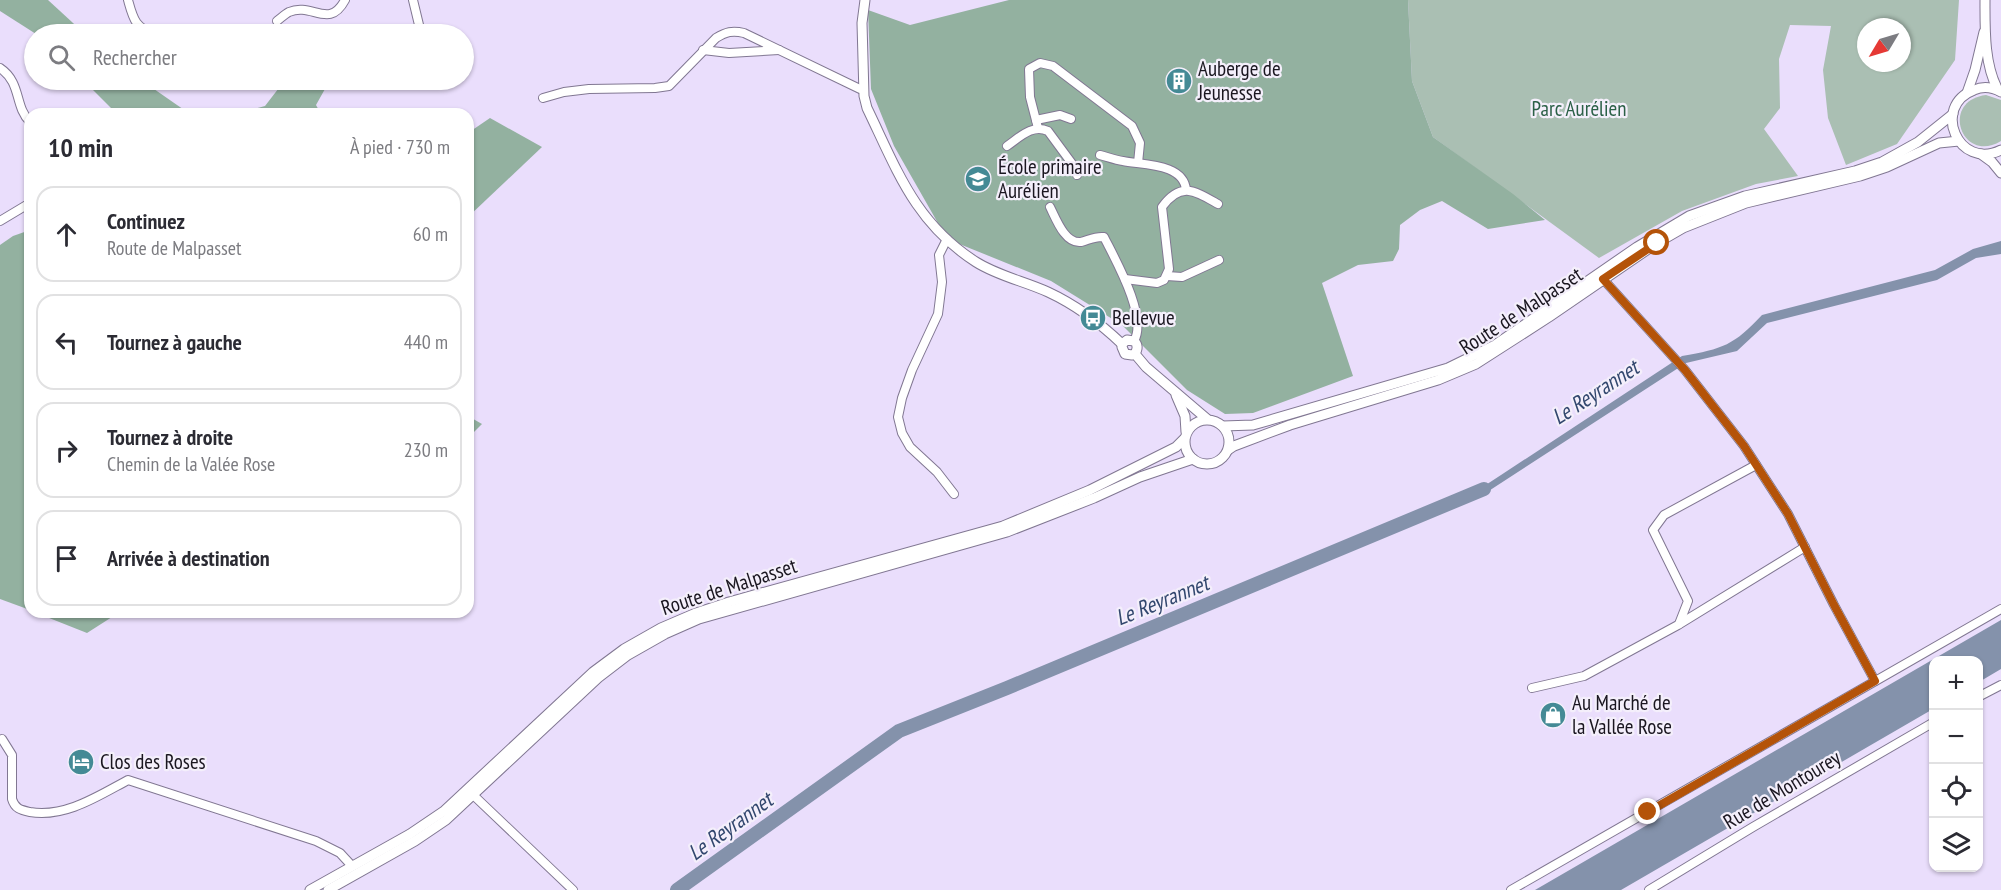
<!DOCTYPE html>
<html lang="fr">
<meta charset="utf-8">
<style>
:root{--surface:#fff;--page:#f7f7f7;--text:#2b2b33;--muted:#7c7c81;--line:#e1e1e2}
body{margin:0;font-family:"PT Sans Narrow",sans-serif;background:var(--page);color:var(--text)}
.controls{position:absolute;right:18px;bottom:18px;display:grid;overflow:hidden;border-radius:12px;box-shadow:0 2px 4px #0004}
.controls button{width:54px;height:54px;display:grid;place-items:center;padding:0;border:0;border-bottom:2px solid var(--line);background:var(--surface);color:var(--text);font:30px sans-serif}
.compass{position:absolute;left:1857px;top:18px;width:54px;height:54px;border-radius:50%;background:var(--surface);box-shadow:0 2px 4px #0004;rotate:232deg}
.stop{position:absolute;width:18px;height:18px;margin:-14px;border:4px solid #b45309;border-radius:50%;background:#fff}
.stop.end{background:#b45309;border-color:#fff;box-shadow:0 2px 6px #0008}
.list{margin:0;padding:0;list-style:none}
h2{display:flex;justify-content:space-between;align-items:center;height:78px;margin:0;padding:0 24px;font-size:26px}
h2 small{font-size:20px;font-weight:400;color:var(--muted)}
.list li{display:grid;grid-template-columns:39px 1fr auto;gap:18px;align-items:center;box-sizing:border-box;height:96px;margin:0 12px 12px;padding:0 12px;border:2px solid var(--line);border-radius:18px}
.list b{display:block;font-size:22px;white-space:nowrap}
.list p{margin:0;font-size:20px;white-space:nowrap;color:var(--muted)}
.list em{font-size:20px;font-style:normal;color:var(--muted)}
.icon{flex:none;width:33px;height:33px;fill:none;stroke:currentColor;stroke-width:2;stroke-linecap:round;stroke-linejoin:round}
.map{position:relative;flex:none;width:2001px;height:890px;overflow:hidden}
.search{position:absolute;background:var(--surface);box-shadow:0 2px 4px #0004;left:24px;top:24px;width:450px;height:66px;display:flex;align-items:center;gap:15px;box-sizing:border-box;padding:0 21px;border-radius:33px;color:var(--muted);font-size:22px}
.panel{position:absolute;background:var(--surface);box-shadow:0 2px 4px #0004;left:24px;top:108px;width:450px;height:510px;border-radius:18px}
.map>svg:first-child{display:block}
.green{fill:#aabfb3;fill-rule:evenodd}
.forest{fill:#93b1a0}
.water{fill:#8492ab}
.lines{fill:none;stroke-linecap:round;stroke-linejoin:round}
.river{stroke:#8492ab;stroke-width:14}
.minor-casing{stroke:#817792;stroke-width:10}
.major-casing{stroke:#817792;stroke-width:11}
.minor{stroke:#fff;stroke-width:8}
.major{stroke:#fff;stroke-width:9}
.route{stroke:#b45309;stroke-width:8}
.labels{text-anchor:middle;stroke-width:4.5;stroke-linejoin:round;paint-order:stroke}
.poi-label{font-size:21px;fill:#1a1620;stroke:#f4effb;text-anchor:start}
.park-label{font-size:21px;fill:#2b6047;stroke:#f4effb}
.street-label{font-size:21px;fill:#1a1620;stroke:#f4effb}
.water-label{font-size:22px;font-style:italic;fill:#32476e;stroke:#f4effb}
</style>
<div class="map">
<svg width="2001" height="890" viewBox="0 0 2001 890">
<rect width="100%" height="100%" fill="#eadefc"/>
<g class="green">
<path d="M1408,0h551l-4,60 -58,84 -51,21 -18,-47 -5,-48 8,-44 -41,-1 -11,34 1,49 -16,21 34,47 -42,8 -74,27 -83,47 -166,-121 -21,-56zM1866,27h36v36h-36z"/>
<path d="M1986,95l15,5v41c-39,24 -62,-40 -15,-46z"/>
</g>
<g class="forest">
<polygon points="0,0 48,0 85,34 36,34 0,11"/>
<polygon points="1009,0 1408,0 1412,81 1433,137 1513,194 1545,220 1488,229 1442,201 1420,210 1400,225 1399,249 1393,261 1358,265 1322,283 1353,376 1253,413 1225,414 1187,390 1122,325 1051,281 947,239 894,146 871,89 868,10 910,25"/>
<polygon points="83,80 141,80 190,114 117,114"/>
<polygon points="285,80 330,80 316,105 321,114 236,114 265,106"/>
<polygon points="490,118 542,147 468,217 468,133"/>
<polygon points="30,230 30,610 0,599 0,245 13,236"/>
<polygon points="468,416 482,424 468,438"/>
<polygon points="34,612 113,612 112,617 87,633"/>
</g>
<g class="water">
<path d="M2001,241v13l-25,4 -39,22 -170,43 -30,28 -51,12 -205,133 -11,1 -1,-4 6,-1 26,-17 181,-119c41,-7 52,-11 80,-41l173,-45 38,-21z"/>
<polygon points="2001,620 2001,669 1979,682 1978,660 1934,660 1933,709 1621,890 1535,890"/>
</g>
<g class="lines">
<polyline class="river" points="677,890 899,731 1007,688 1484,489"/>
<defs>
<g id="minor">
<path d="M128,0c5,18 7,29 28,34"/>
<polyline points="413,0 420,29"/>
<path d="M277,21c4,-3 8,-7 12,-9 23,-10 40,18 56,-12"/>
<polyline points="157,34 169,34"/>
<polyline points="703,50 729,53 779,50"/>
<path d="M0,68c22,15 14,38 30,54"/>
<path d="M543,98l21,-6 25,-3 66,-1 14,-2 47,-48c10,-6 16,-8 28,-5l116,56h3"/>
<polyline points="1036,120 1060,115 1071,119"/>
<polyline points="1038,128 1030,97 1029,69 1040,63 1053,66 1132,126 1140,143 1138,163"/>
<path d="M1007,146c13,-9 25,-22 41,-15l28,38 1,6"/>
<path d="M1100,155c8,2 15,5 23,6 19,4 61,2 63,29"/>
<path d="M1050,207c6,12 15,37 31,35 8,-2 14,-6 23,-5 12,24 44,80 30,104"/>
<polyline points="0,221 30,203"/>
<polyline points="947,239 939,255 942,282 938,314 912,370 902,398 898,417 902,433 910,447 937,472 954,494"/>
<polyline points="1167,276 1182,277 1219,260"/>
<path d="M1125,279l32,4 7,-3 5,-11 -7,-62c19,-26 33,-16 56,-3"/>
<polyline points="1603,279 1685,370 1744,446 1788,514 1834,605 1875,681"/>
<polyline points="1679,624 1688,601 1653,530 1664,515 1756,465"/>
<polyline points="1532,688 1584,676 1678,625 1805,547"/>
<polyline points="1978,697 2001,685"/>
<path d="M2,739l10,16v44c3,10 9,11 18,13 35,6 68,-16 98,-32l188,61 24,12 12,13"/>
<polyline points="469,791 573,890"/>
<polyline points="1511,890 2001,609"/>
<polyline points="1649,890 1753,827 1934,722"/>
</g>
<g id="major">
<path d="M865,0l-3,23 2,73 3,12c30,62 48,115 109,154 22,14 48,19 72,30 28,13 52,31 74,52"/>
<path d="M1985,0c0,29 -1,64 13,90"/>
<path d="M2001,92c-9,-5 -18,-6 -27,-2 -43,16 -16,81 27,60"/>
<polyline points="1967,93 1975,70 1984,32"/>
<polyline points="1981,154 1992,162 2001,173"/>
<path d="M1122,344l5,-4 7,1c4,4 4,7 1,13"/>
<polyline points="1122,344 1122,347 1125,354 1132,355 1135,354"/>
<polyline points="1135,354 1146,367 1207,419"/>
<polyline points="1176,395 1185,416 1186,432"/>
<circle cx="1207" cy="442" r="22"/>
<polyline points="1223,426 1253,425 1448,368 1495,345 1637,247 1689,216 1745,196 1855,171 1882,162 1918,142 1953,114"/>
<polyline points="1228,450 1234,446 1290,425 1438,380 1476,364 1549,317 1657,243 1683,228 1746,203 1860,176 1887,167 1939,143 1959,141"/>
<polyline points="310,890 410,834 444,811 593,672 624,649 661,628 696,613 729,602 1003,526 1090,490 1176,447 1184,439"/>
<polyline points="328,890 415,841 446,820 598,678 628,655 665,634 699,619 1007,532 1094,498 1140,477 1193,459"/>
</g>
</defs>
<use href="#minor" class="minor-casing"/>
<use href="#major" class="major-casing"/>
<use href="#minor" class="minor"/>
<use href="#major" class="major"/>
</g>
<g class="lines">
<polyline class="route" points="1648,812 1875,681 1834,605 1788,514 1744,446 1685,370 1603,279 1657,243"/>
</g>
<defs>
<symbol id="building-disc" viewBox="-11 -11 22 22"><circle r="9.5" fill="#448a95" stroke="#f4effb"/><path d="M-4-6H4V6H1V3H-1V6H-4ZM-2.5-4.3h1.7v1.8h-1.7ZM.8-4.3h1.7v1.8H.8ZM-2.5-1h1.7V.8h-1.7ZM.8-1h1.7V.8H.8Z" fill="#fff"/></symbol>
<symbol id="school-disc" viewBox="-11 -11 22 22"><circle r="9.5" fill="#448a95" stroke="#f4effb"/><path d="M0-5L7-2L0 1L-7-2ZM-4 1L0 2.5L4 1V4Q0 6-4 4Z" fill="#fff"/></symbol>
<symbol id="bus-disc" viewBox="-11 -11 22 22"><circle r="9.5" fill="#448a95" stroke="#f4effb"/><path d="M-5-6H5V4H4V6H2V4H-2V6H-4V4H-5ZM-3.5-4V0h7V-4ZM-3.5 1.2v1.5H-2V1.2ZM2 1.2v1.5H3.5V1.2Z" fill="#fff"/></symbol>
<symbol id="shop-disc" viewBox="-11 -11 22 22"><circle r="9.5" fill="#448a95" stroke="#f4effb"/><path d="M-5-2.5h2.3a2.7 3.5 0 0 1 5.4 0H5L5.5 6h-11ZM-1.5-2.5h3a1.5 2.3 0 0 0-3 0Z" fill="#fff"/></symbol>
<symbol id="hotel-disc" viewBox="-11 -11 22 22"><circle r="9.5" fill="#448a95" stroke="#f4effb"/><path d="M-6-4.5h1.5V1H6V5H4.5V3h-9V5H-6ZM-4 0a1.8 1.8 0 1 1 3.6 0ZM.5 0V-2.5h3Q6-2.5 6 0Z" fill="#fff"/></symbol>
</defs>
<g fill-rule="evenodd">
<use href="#building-disc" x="1164" y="66" width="30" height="30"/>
<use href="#school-disc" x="963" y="164" width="30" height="30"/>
<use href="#bus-disc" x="1078" y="303" width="30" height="30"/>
<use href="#shop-disc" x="1538" y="700" width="30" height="30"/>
<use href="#hotel-disc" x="66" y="747" width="30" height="30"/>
</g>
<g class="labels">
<g class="poi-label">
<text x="1198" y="76">Auberge de<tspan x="1198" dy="24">Jeunesse</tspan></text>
<text x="998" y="174">École primaire<tspan x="998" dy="24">Aurélien</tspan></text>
<text x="1112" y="325">Bellevue</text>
<text x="1572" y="710">Au Marché de<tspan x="1572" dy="24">la Vallée Rose</tspan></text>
<text x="100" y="769">Clos des Roses</text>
</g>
<g class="park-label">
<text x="1579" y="116">Parc Aurélien</text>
</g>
<g class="street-label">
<text transform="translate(1521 311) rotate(-33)" y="7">Route de Malpasset</text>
<text transform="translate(729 587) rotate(-18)" y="7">Route de Malpasset</text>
<text transform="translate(1782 790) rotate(-31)" y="7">Rue de Montourey</text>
</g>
<g class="water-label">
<text transform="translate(1595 392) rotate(-33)" y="8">Le Reyrannet</text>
<text transform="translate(1162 600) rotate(-22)" y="8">Le Reyrannet</text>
<text transform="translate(730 826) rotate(-36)" y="8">Le Reyrannet</text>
</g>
</g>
</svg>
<div class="controls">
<button>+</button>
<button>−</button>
<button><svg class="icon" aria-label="locate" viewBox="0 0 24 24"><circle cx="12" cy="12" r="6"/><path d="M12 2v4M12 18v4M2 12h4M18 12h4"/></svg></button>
<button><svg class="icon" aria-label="layers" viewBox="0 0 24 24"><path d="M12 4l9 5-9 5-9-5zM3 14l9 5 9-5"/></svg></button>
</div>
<svg class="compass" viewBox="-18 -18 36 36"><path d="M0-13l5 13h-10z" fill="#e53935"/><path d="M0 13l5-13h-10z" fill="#7c7c81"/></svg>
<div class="stop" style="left:1657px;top:243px"></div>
<div class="stop end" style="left:1648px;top:812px"></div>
<div class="search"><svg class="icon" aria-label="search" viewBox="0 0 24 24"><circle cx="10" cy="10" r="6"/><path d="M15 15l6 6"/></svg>Rechercher</div>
<section class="panel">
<h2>10 min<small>À pied · 730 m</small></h2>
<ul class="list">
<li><svg class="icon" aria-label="ahead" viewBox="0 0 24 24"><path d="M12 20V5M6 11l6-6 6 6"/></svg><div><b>Continuez</b><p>Route de Malpasset</p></div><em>60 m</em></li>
<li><svg class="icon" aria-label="left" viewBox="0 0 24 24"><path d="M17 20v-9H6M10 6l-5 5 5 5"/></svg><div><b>Tournez à gauche</b></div><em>440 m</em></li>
<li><svg class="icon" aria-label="right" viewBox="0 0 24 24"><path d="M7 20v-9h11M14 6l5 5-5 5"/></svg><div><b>Tournez à droite</b><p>Chemin de la Valée Rose</p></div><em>230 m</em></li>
<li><svg class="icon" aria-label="arrive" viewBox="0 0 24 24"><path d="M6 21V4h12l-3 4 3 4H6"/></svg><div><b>Arrivée à destination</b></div></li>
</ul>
</section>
</div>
